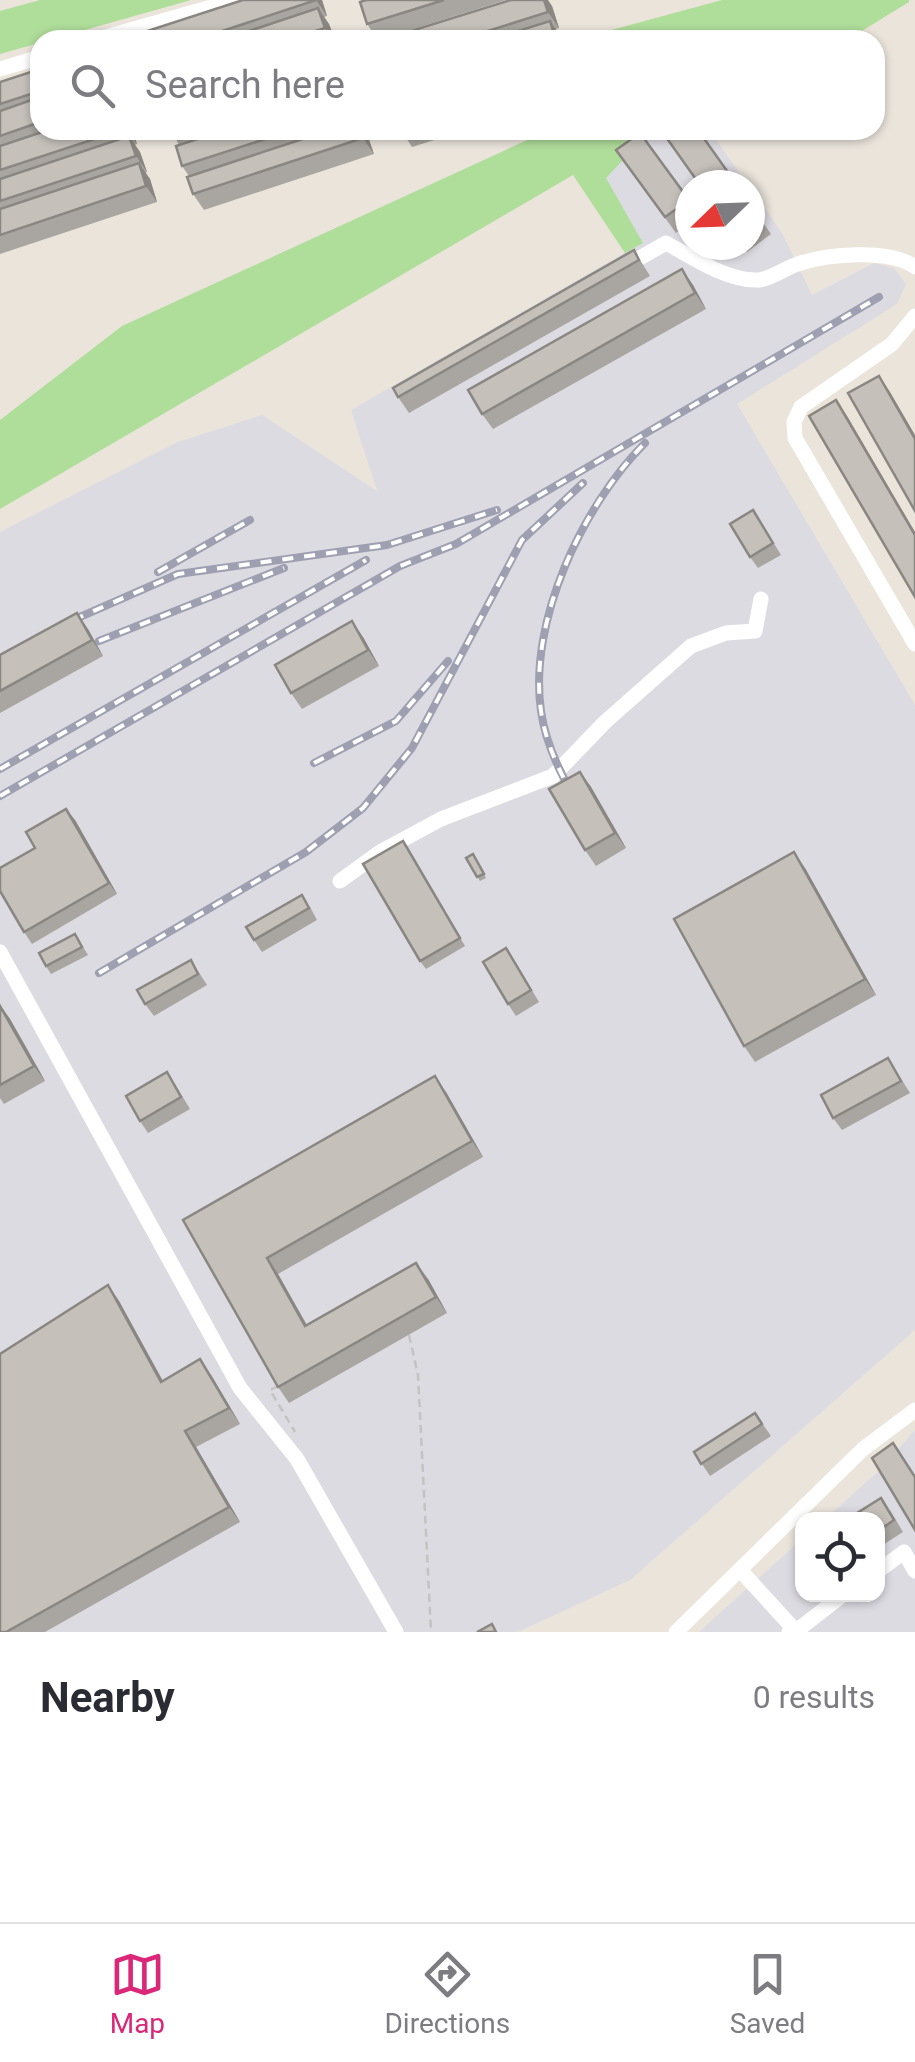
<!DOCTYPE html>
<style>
:root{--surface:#fff;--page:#f2f2f3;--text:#2b2b33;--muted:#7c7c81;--line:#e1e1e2;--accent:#db2777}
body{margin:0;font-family:Roboto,sans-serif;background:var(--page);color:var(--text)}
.controls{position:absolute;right:30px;bottom:30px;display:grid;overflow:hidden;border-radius:20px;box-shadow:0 2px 8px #0004}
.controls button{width:90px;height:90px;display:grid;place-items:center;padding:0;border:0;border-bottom:2px solid var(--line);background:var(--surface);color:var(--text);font:50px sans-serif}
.compass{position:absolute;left:675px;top:170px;width:90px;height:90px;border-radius:50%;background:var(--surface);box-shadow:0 2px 8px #0004;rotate:247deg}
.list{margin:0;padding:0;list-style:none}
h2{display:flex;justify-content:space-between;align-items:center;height:130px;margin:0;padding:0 40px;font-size:42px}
h2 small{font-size:32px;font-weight:400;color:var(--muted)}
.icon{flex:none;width:55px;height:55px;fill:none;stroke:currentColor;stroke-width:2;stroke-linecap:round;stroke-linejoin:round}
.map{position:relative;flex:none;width:915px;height:1632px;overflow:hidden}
.search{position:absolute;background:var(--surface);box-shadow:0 2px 8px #0004;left:30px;right:30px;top:30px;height:110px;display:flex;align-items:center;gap:25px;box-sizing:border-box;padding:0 35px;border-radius:30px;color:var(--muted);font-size:38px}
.sheet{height:290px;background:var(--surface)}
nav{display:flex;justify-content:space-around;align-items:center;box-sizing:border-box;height:140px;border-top:2px solid var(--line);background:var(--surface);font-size:28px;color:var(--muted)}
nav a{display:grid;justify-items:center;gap:5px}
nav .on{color:var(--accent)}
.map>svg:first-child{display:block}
.industrial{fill:#dddbe2}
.green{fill:#afdd9a}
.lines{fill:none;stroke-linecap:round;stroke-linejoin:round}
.path{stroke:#c3c3c3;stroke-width:2.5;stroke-dasharray:8 5;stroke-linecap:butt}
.minor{stroke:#fff;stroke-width:15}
.rail-casing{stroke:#9ea0b1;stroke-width:8}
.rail{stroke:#fff;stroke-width:4;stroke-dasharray:11;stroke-linecap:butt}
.wall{fill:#a9a5a0}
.shaded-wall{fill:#8a8682}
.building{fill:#c5c0ba;stroke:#8a8682;stroke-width:2.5}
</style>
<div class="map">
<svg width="915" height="1632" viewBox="0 0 915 1632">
<rect width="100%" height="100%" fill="#eae4db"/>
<g class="industrial">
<polygon points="652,130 709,130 748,185 690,185 690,245 750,245 750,187 783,235 812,295 874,263 894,268 906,284 897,304 737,404 915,705 915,1330 630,1580 518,1632 0,1632 0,532 178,442 262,415 377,491 351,410 642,243 606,178"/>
<polygon points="915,1430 915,1632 699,1632 802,1539 802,1594 878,1594 878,1520 825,1519 880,1470"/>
</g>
<g class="green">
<polygon points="40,0 191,0 0,54 0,11"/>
<polygon points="722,0 909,0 909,2 847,40 603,40 604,32"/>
<polygon points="549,130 652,130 606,178 643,243 625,253 573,175 0,509 0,420 122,326"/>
</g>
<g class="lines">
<g class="path">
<polyline points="409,1335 418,1375 431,1632"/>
<polyline points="278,1386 270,1390 295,1432"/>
</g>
<g class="minor">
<polyline points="95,40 236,0"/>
<polyline points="0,69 40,57"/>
<path d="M624,267l42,-24c26,14 62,39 93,37 11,-1 25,-11 36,-15 30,-11 94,-17 120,2"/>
<polyline points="915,316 892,344 801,407 794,422 795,438 915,644"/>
<polyline points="340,881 380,852 441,819 553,776 605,722 691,646 726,633 755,631 761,599"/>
<polyline points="0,952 240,1388 297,1459 396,1632"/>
<polyline points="740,1570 794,1629 789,1632"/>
<polyline points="878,1571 904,1552 915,1571"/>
<polyline points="676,1632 863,1449 915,1410"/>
<polyline points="795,1632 844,1594"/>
</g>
<defs>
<g id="rail">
<polyline points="158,572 250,520"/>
<polyline points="73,620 178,574 387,545 497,510"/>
<polyline points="99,641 284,568"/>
<polyline points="314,763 396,721 448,661"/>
<polyline points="0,769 366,560"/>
<polyline points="0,796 400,566 456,544 879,297"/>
<path d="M574,797c-15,-26 -29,-56 -33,-86 -13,-90 42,-206 104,-268"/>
<polyline points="99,973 306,852 363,808 412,748 522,540 583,483"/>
</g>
</defs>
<use href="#rail" class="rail-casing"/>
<use href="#rail" class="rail"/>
</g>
<g class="wall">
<polygon points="243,0 322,0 327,16 324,17 329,24 335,40 143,40"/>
<polygon points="362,0 506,0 378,40 367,24"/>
<polygon points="552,6 559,28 556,29 562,40 382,40"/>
<polygon points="40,69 40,130 132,130 137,144 135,145 140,152 147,172 145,173 150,179 157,202 0,254 0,82"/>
<polygon points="171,130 360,130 368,137 374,154 204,210 193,194 189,176 182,166 179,145"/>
<polygon points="401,130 466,130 412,147"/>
<polygon points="640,133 690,201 690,223 676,233 616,150"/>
<polygon points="750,204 771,234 747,252 743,245 750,245"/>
<polygon points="634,250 650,276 409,413 398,397"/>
<polygon points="693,285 706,309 493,429 482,414"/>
<polygon points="761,522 781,555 758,568 750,557"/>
<polygon points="88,629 103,656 0,713 0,655"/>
<polygon points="363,637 379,666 302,709 291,693"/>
<polygon points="580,772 591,787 626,848 596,866 585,850"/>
<polygon points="75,820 117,894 32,944 24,932 35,848"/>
<polygon points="408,849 465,946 426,969 420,961"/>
<polygon points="473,854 486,878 480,881 466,858"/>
<polygon points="805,868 876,995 755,1062 744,1046"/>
<polygon points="310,907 317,920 262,952 254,940"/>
<polygon points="80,942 88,955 51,974 46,966"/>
<polygon points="191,960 207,985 154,1016 145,1004"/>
<polygon points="514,960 539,1002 516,1016 508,1004"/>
<polygon points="0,1005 10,1019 45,1081 4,1104 0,1098"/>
<polygon points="888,1058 910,1093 842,1130 833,1118"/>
<polygon points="175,1084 190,1109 148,1133 140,1121"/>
<polygon points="446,1092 483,1157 278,1274 307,1325 428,1279 447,1313 289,1403 278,1387 183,1220"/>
<polygon points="108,1285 119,1301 163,1381 211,1375 240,1424 196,1447 240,1522 45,1632 0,1632"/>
<polygon points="755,1413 771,1436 710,1476 694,1452"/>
<polygon points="890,1510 903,1532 878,1548 878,1520"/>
</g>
<g class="shaded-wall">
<polygon points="316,0 322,0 327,16"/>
<polygon points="544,0 548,0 552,6 559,28 548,12"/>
<polygon points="318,8 329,24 335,40 325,28"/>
<polygon points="550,21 561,37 562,40 556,40"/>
<polygon points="127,130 132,130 137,144"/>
<polygon points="360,130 363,130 368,137 374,154 363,138"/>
<polygon points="129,136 140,152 147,172 136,156"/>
<polygon points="139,163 150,179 157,202 146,186"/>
<polygon points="682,269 693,285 706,309 695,293"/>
<polygon points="879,376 890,392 915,435 915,439"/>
<polygon points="836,400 847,416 915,532 915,535"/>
<polygon points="77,613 88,629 103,656 92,640"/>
<polygon points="352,621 363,637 379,666 368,650"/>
<polygon points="580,772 591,787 626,848 615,833"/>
<polygon points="66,809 75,820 117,894 109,883"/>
<polygon points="794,852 805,868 876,995 865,979"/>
<polygon points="0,1005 10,1019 45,1081 34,1066"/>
<polygon points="435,1076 446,1092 483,1157 472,1141"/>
<polygon points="267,1258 278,1274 316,1342 305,1326"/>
<polygon points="416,1263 428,1279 447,1313 436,1297"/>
<polygon points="108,1285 119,1301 172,1398 161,1382"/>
<polygon points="200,1359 211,1375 240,1424 229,1408"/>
<polygon points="185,1431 196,1447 240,1522 229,1507"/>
</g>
<g class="building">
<polygon points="243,0 316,0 195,40 143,40 141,33"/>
<polygon points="366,0 444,0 367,24 360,2"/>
<polygon points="511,0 544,0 548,12 459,40 382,40"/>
<polygon points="318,8 325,28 287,40 222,40"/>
<polygon points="550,21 556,40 490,40"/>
<polygon points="40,69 40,91 0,104 0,82"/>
<polygon points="40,97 40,122 0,136 0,111"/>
<polygon points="48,130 122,130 0,170 0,146"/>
<polygon points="171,130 194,130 174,137"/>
<polygon points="225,130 293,130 182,166 176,146"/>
<polygon points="330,130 360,130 363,138 193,194 187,177"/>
<polygon points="661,130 698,130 737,185 700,185"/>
<polygon points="640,133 689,200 665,217 616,150"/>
<polygon points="129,136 136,156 0,201 0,179"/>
<polygon points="139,163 146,186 0,235 0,209"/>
<polygon points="750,204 760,219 750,226"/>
<polygon points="634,250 639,260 398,397 393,388"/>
<polygon points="682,269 695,293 482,414 468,390"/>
<polygon points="879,376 915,439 915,511 848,393"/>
<polygon points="836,400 915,535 915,597 809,416"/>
<polygon points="753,510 773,543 750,557 730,524"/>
<polygon points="77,613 92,640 0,691 0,655"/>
<polygon points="352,621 368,650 291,693 275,665"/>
<polygon points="580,772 615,833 585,850 549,789"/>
<polygon points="66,809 109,883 24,932 0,891 0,868 35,848 26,832"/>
<polygon points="403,841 460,938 420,961 363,864"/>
<polygon points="794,852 865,979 744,1046 674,919"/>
<polygon points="473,854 484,874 477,877 466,858"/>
<polygon points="302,895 309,908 254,940 246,927"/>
<polygon points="75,934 82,947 46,966 39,953"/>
<polygon points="506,948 531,990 508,1004 483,962"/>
<polygon points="191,960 198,974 145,1004 137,990"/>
<polygon points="0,1006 34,1066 0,1085"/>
<polygon points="888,1058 901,1081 833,1118 821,1095"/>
<polygon points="167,1072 181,1097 140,1121 126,1096"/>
<polygon points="435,1076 472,1141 267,1258 305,1326 416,1263 436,1297 278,1387 183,1220"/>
<polygon points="108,1285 161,1382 200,1359 229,1408 185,1431 229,1507 6,1632 0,1632 0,1354"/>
<polygon points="755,1413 762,1424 701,1464 694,1452"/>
<polygon points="893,1443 915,1477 915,1530 872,1458"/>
<polygon points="881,1498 894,1520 878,1531 878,1520 846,1520"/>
<polygon points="492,1624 496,1632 477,1632"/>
</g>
</svg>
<div class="controls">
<button><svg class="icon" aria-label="locate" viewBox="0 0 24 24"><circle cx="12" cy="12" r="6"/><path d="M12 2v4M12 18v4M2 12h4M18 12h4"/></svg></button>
</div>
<svg class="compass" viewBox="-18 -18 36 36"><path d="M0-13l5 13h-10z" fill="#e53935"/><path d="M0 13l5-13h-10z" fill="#7c7c81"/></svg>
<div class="search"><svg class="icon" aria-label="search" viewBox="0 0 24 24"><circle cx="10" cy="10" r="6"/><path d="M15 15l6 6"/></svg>Search here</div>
</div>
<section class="sheet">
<h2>Nearby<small>0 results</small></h2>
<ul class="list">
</ul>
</section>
<nav>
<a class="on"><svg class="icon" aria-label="map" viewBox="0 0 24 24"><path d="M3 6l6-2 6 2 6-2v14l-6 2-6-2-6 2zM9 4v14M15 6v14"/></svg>Map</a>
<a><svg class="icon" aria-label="directions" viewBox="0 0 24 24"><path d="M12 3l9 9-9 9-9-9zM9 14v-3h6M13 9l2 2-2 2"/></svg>Directions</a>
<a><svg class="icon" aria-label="saved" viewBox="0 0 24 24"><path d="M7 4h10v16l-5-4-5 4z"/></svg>Saved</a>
</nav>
